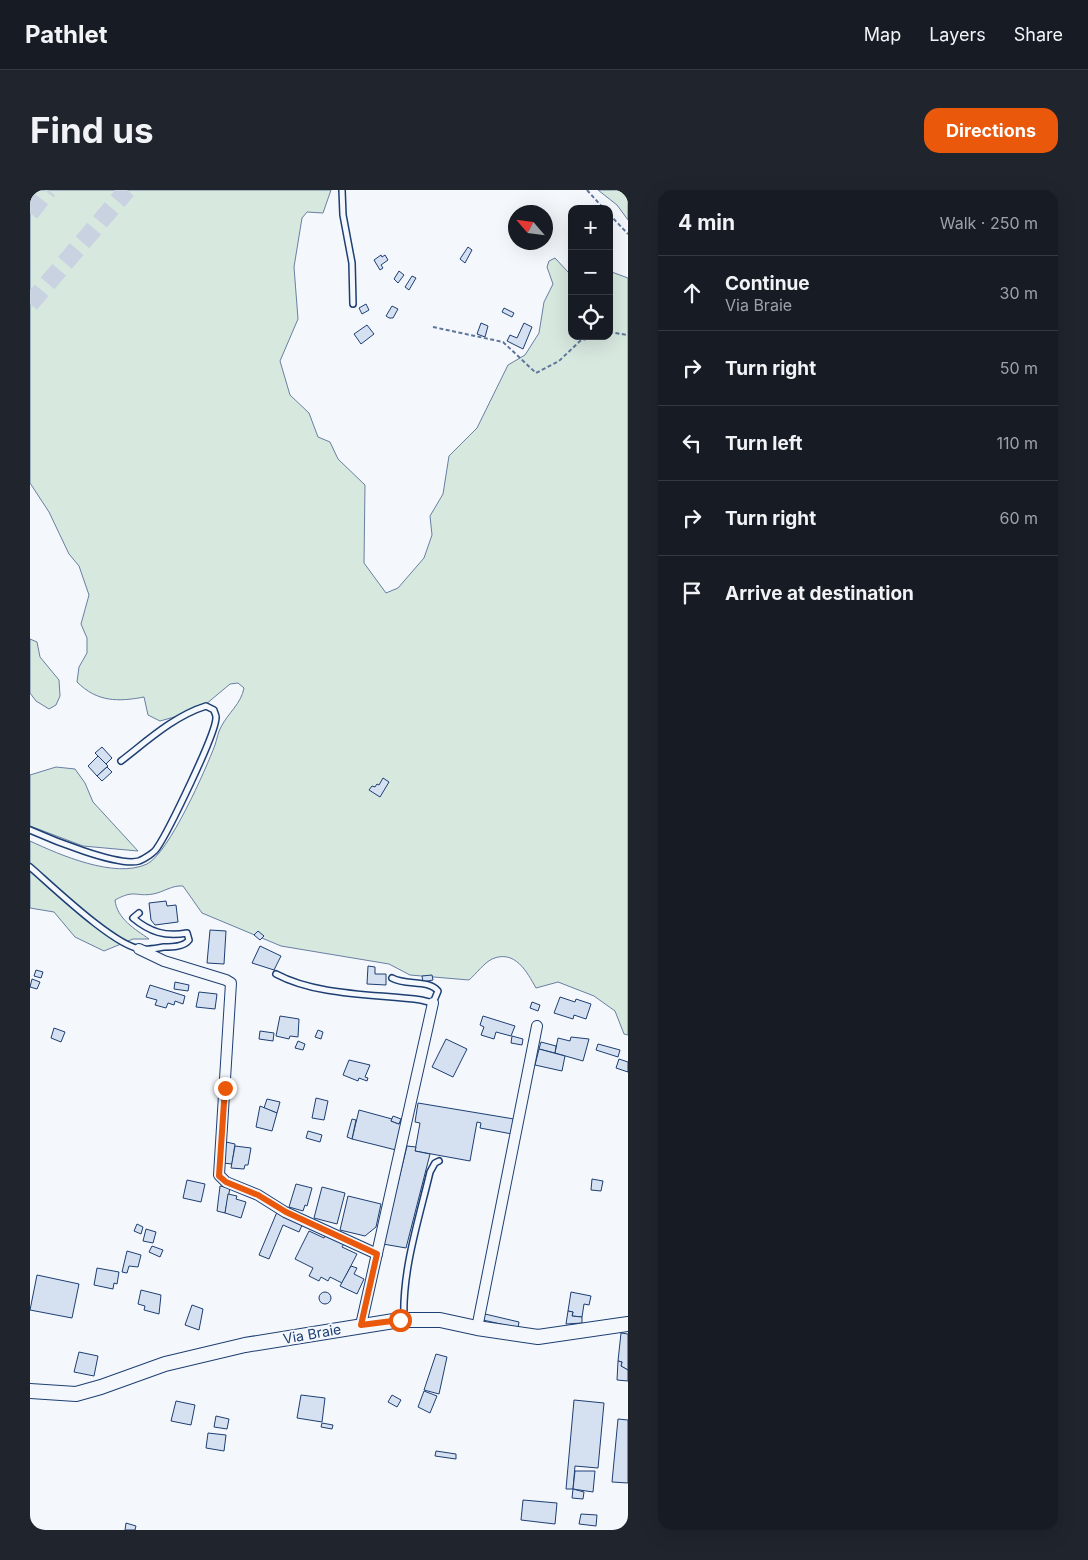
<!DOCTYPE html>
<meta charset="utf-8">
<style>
:root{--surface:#171b24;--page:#20242c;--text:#f1f3f6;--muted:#9ea1a6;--line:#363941;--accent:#ea580c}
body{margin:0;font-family:Inter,sans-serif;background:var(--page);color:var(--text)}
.controls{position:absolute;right:15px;top:15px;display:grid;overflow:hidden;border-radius:10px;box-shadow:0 5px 20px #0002}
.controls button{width:45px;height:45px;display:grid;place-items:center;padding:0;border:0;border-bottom:1px solid var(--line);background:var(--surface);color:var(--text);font:25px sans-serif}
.compass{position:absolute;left:478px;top:15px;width:45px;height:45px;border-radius:50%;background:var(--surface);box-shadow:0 5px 20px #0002;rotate:298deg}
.stop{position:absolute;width:15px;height:15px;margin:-11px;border:4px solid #ea580c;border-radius:50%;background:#fff}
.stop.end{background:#ea580c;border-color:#fff;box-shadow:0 1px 5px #0008}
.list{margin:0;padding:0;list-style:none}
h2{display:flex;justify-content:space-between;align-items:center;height:65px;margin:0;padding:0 20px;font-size:21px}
h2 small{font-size:16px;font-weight:400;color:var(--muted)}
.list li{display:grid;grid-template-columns:32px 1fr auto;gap:15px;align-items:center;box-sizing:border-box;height:75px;padding:0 20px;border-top:1px solid var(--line)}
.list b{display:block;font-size:19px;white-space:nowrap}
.list p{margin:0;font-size:16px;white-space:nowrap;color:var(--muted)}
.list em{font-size:16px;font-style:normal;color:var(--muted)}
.icon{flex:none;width:28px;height:28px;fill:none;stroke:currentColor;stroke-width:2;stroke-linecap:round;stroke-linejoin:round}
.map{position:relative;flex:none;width:598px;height:1340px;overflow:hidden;border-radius:15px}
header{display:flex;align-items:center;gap:30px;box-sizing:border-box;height:70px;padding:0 25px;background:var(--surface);border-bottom:1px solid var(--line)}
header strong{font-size:24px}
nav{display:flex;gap:28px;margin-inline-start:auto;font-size:18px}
.intro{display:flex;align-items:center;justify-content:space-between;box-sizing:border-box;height:120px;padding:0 30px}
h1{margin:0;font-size:35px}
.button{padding:12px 22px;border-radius:15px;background:var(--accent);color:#fff;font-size:18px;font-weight:700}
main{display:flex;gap:30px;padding:0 30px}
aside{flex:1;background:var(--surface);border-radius:15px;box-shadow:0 5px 20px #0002}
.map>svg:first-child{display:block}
.green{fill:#d7e8df;stroke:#687fa3}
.building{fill:#d5e0f0;stroke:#1d3f73}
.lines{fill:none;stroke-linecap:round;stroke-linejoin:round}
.highway-tunnel{stroke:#c9d2e0;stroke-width:18;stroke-dasharray:18 9;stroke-linecap:butt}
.lane-casing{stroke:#1d3f73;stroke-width:8}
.street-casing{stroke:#1d3f73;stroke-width:12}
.secondary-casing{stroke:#1d3f73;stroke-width:16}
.path{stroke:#5e769c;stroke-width:2;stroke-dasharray:4 2.5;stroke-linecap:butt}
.lane{stroke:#f4f7fb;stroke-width:5}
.street{stroke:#f4f7fb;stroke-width:10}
.secondary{stroke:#f4f7fb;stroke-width:14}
.route{stroke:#ea580c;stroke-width:6}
.labels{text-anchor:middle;stroke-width:4;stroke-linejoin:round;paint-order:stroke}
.street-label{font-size:14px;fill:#1d3f73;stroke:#f4f7fb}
</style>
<header>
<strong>Pathlet</strong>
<nav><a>Map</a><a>Layers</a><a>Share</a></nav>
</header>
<div class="intro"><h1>Find us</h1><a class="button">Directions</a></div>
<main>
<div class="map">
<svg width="598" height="1340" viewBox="0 0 598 1340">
<rect width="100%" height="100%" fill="#f4f7fb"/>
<g class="green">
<path d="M0,0h301l-8,23 -16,-1 -5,6 -8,49 4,52 -18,42 10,34 19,18 9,24 12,5 8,17 27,26 -1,78 22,30 12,-5 26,-30 8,-23 -2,-19 13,-22 6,-38 28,-28 31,-63 17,-10 14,-22 5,-31 9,-18 -6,-17 2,-6 6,-3 13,14h4v64h37v-65l19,7v757l-4,-1 -9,-23 -21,-15 -36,-14 -22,6c-9,-16 -21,-39 -44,-29 -8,4 -16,15 -23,21l-59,-5 -21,-11 -108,-18 -79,-33 -19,-27c-11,-1 -19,6 -30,8 -18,3 -18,-5 -38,6 2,19 20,29 34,39h-16l-29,12 -29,-14 -21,-25 -24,-4v-67c30,14 85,38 117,23 22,-11 59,-95 68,-119 2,-6 3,-13 6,-18 7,-14 20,-23 23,-39l-6,-5 -8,1 -31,26 -39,11 -12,-6 -4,-18c-26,5 -47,5 -67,-15l2,-15 8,-14v-15l-6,-14 8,-29 -10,-29 -10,-12 -20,-42 -19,-29z"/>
<polygon points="568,0 598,0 598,30 587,15"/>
<polygon points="0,449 7,452 10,467 29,490 30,506 26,515 19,519 6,511 0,503"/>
<polygon points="26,577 45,579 55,593 63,612 108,661 53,656 0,636 0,585"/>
</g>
<g class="building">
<polygon points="438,57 442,60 435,73 430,69"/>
<polygon points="351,65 352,67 355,65 358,70 351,75 353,78 350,80 344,70"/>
<polygon points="369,81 374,85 368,93 364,89"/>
<polygon points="382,86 386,88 379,100 375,97"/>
<polygon points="336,114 339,120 332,124 329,118"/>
<polygon points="362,116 368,119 363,128 359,128 356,126"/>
<polygon points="474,118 484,123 482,127 472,122"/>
<polygon points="451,133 458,136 455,147 447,144"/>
<polygon points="494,133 502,137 493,159 477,151 480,145 487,148"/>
<polygon points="337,135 344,144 331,154 324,144"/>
<polygon points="72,557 82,568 76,574 65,563"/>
<polygon points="68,566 78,576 67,586 58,576"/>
<polygon points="77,577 82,582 72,591 67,586"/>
<polygon points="353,588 359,592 350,607 339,600 342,596 345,597 347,594 349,595"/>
<polygon points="136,711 137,716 146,715 148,732 125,735 121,730 119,713"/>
<polygon points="180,740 196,741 194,774 177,773"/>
<polygon points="228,741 234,746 230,750 224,745"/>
<polygon points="230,756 251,766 244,780 222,773"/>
<polygon points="338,776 345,777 345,784 356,784 356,795 337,794"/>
<polygon points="6,780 13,782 11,788 4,786"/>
<polygon points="402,785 403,790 393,792 392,786"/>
<polygon points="2,789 10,792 7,799 0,797"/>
<polygon points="145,792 159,795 158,801 144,799"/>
<polygon points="120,795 155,806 153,814 145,811 144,815 138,813 136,818 125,815 127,810 116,807"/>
<polygon points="169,802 187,804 185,819 166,817"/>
<polygon points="530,807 545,812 546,809 561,814 556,829 544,825 543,829 524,823"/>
<polygon points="502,812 510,815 508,821 500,818"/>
<polygon points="250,826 269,829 268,847 260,846 259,849 246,846"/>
<polygon points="453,826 485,836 481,846 466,842 464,849 451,845 454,837 450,835"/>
<polygon points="24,838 35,842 31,852 21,848"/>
<polygon points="288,840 293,842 291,849 285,847"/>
<polygon points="230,841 244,843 243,851 229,849"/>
<polygon points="482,846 493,849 492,855 481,853"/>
<polygon points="541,847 559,849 553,871 525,863 528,848 540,851"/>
<polygon points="416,849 437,859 423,887 402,877"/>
<polygon points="268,851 275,854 273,860 265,858"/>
<polygon points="511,852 526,856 525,863 509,859"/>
<polygon points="568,854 590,860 588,867 566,860"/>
<polygon points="509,859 535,866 532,881 505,875"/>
<polygon points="589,869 598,872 598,882 586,878"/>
<polygon points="319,870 340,875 335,887 338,888 337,891 329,888 328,891 313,885"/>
<polygon points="286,908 298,911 294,930 282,928"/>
<polygon points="237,909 250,912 247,923 234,918"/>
<polygon points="388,913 484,929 482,944 450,938 451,933 447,932 440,971 385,961 390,933 385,932"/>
<polygon points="230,916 247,923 242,941 226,937"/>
<polygon points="329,920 362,929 361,931 369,934 370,931 374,932 366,960 322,949"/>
<polygon points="363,926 371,929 369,934 361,931"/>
<polygon points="322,929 326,930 322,949 317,947"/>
<polygon points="278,941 292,945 290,952 276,948"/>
<polygon points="196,952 205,954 202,974 193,973"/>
<polygon points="205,956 221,958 218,975 215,975 214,979 201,978"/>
<polygon points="377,956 386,957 385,961 400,964 376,1058 353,1054"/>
<polygon points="562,989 573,991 571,1001 561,1000"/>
<polygon points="157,990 175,994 171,1012 153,1008"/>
<polygon points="266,994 282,998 277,1016 275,1015 273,1021 259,1017"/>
<polygon points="190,996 200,998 195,1023 187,1021"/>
<polygon points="292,997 315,1003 307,1034 284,1028"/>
<polygon points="198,1004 207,1006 206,1009 216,1012 211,1028 195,1023"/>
<polygon points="318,1006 351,1014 346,1037 335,1046 310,1040"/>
<polygon points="247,1022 273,1033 269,1042 253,1035 239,1069 229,1065"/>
<polygon points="107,1034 113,1037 111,1044 104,1041"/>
<polygon points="116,1039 126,1042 123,1053 113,1051"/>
<polygon points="279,1041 294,1048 296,1043 315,1052 312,1057 327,1064 312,1093 300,1087 298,1091 291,1087 289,1091 279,1086 283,1078 265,1069"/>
<polygon points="122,1056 133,1060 130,1067 119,1062"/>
<polygon points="97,1061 111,1065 108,1077 99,1076 97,1083 92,1082"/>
<polygon points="321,1076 327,1078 324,1084 334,1089 327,1104 310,1096"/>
<polygon points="67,1078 89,1082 87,1094 84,1093 83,1099 64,1095"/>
<polygon points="7,1085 49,1094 42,1128 0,1120"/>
<polygon points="111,1100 131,1105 129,1124 114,1120 115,1116 108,1114"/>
<circle cx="295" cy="1108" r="6"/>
<polygon points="541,1102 561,1106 559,1115 554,1114 552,1127 542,1126 543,1122 538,1121"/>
<polygon points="162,1115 173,1119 169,1140 155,1135"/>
<polygon points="538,1121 543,1122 542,1126 552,1127 552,1133 536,1134"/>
<polygon points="455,1124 489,1132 488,1138 453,1130"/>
<polygon points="591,1143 598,1144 598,1180 591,1176 592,1172 588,1171"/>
<polygon points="49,1162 68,1166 64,1186 44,1182"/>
<polygon points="406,1164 417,1167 409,1204 394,1200"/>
<polygon points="588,1171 592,1172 591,1176 598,1180 598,1191 587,1190"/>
<polygon points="394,1201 407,1206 400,1223 388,1217"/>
<polygon points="271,1205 295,1208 292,1232 267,1228"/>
<polygon points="362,1205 371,1210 367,1217 358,1212"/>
<polygon points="544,1210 574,1213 568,1278 545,1276 543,1299 536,1299"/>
<polygon points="146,1211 165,1215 161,1235 141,1231"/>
<polygon points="186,1226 199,1229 197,1239 184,1237"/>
<polygon points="588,1229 598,1230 598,1293 582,1292"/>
<polygon points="292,1233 303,1235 302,1239 291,1237"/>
<polygon points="178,1243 196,1245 194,1261 176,1258"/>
<polygon points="406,1261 426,1264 426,1269 405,1266"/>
<polygon points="545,1281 565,1281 563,1302 543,1299"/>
<polygon points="543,1299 554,1302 553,1309 542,1308"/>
<polygon points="493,1310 527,1313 525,1334 491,1330"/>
<polygon points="551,1324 567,1325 566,1336 549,1334"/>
<polygon points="96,1333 106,1336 105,1340 95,1340"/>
</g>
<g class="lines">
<g class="highway-tunnel">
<polyline points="0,23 18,0"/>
<polyline points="0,114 97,0"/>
</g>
<defs>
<g id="lane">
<polyline points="312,0 313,25 322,73 323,114"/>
<path d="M0,640c20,9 88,37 109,31 5,-2 15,-8 18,-13 11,-16 60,-116 59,-131 0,-3 -2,-5 -2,-7l-8,-4c-32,10 -59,35 -85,55"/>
<path d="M0,677c21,18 85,80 111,82 7,1 16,-1 23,-2 8,0 20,0 25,-7l-2,-7c-22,4 -37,-1 -54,-15l6,-5"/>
<path d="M246,784c41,22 100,20 145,26l12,3 5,-12c-10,-12 -32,-5 -46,-13"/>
<path d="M374,1129c-2,-49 15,-100 26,-147l5,-9 4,-2"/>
</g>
<g id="street">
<polyline points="109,759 134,771 196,790 201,793 189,985 196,992 228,1005 255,1022 347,1064"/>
<polyline points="331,1135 403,813"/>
<polyline points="447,1138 507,836"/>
</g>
<polyline id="secondary" points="0,1201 46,1204 71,1197 135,1174 215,1155 370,1130 410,1130 447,1138 508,1147 598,1134"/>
</defs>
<use href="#lane" class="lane-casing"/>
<use href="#street" class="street-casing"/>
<use href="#secondary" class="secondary-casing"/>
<g class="path">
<polyline points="557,0 574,19"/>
<polyline points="579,24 598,44"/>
<polyline points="403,137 473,152 506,183 529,171 550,151 565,146"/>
<polyline points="579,142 598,145"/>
</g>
<use href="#lane" class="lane"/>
<use href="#street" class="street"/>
<use href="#secondary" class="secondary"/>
</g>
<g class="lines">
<polyline class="route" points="195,898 189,986 196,992 228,1005 256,1022 347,1064 331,1135 370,1130"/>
</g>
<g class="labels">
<g class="street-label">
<text transform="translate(282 1144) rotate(-10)" y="5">Via Braie</text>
</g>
</g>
</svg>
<div class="controls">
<button>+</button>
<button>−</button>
<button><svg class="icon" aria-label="locate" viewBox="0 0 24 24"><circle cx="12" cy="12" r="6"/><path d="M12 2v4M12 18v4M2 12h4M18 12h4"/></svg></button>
</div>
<svg class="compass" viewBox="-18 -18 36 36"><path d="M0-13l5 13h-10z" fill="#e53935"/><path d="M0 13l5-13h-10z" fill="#9ea1a6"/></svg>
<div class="stop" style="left:370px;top:1130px"></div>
<div class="stop end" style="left:195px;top:898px"></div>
</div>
<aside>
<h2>4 min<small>Walk · 250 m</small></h2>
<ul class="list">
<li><svg class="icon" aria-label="ahead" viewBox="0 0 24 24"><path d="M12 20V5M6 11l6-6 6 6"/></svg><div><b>Continue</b><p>Via Braie</p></div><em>30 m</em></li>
<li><svg class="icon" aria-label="right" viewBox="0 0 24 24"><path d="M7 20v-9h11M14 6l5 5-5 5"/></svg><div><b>Turn right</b></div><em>50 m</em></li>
<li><svg class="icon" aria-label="left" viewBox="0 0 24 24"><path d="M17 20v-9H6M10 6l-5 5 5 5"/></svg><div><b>Turn left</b></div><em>110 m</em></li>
<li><svg class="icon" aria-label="right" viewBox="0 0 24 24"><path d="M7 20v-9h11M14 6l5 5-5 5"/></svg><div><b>Turn right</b></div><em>60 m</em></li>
<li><svg class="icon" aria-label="arrive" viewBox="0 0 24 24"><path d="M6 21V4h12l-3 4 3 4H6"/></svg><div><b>Arrive at destination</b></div></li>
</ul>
</aside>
</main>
